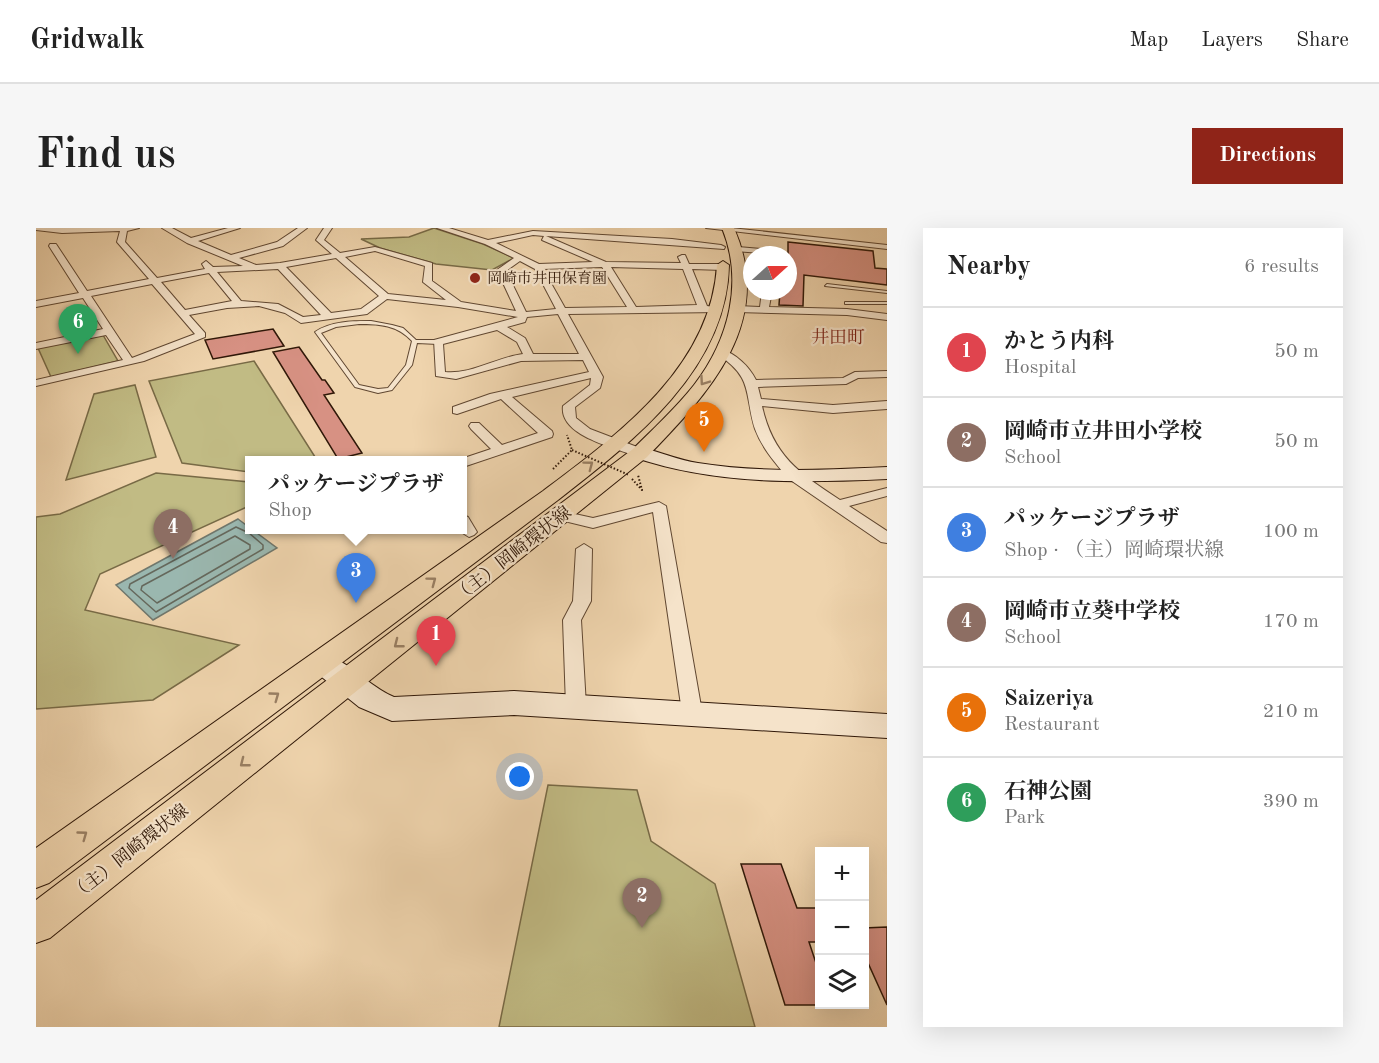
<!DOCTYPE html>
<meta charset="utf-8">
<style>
:root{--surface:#fff;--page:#f6f6f6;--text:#222;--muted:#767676;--line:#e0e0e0;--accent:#8f2418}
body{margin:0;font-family:"Old Standard TT","Noto Serif JP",serif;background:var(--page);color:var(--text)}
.controls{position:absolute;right:18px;bottom:18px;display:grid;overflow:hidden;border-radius:0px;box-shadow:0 6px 24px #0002}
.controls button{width:54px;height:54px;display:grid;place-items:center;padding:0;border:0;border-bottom:2px solid var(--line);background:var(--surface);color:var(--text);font:30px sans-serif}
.compass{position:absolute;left:707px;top:18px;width:54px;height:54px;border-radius:50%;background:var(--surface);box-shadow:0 6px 24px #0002;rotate:69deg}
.you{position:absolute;left:484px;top:549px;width:21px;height:21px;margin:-15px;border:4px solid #fff;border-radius:50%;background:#1a73e8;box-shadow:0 0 0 9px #1a73e833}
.badge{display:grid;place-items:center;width:39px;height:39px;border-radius:50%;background:var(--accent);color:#fff;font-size:20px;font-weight:700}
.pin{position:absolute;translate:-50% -50px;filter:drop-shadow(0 2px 3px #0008)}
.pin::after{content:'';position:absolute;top:32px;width:21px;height:18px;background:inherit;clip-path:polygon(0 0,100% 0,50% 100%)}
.popup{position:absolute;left:209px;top:228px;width:222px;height:78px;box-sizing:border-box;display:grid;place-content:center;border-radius:0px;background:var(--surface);filter:drop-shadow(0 2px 4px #0005);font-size:20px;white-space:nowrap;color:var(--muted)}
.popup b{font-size:22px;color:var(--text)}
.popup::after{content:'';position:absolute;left:50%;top:100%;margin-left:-12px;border:12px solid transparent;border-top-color:var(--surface)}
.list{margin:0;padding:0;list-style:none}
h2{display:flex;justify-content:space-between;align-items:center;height:78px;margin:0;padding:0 24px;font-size:26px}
h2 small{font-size:20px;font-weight:400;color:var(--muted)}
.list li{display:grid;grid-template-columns:39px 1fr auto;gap:18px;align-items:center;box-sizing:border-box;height:90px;padding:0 24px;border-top:2px solid var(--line)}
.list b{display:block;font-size:22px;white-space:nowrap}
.list p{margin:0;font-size:20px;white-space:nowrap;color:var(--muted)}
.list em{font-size:20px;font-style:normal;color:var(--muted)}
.icon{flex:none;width:33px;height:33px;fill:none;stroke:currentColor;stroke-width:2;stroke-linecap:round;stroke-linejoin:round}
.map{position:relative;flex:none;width:851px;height:799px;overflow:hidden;border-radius:0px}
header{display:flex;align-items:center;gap:36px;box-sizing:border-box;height:84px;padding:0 30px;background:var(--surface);border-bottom:2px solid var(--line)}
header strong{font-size:28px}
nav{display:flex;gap:33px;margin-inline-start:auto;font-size:21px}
.intro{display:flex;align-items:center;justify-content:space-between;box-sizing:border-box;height:144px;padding:0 36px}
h1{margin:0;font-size:42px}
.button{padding:15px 27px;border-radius:0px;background:var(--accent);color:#fff;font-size:21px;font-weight:700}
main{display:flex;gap:36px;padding:0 36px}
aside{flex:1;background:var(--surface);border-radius:0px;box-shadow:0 6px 24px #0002}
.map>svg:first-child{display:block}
.green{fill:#c1bb84;stroke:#786a46;stroke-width:1.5}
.water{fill:#9ab7af;stroke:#70776c;stroke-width:1.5}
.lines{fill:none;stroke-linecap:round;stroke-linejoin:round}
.shore{stroke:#65685c;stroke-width:1.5}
.building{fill:#d79183;stroke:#301808;stroke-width:1.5}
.lane-casing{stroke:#604731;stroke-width:2}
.street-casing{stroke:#604731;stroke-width:2}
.secondary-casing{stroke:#301808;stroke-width:2}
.primary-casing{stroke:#301808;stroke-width:2}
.path{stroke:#301808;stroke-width:2;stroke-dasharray:1.5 2;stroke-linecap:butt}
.lane{fill:#f5e3ca;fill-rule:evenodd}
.street{fill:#f5e3ca;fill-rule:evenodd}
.secondary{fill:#f5e3ca;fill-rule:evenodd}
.primary{fill:#efd4ad;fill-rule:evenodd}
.path-bridge{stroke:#301808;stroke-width:2;stroke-dasharray:1.5 2;stroke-linecap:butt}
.oneway{stroke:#997f63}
.poi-dot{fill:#8f2418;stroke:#f5e3ca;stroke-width:2}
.labels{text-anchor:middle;stroke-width:4.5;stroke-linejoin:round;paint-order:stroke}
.far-poi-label{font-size:15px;fill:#301808;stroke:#f5e3ca;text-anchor:start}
.far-quarter-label{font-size:18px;fill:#7a1f14;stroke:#f5e3ca}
.street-label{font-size:18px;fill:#301808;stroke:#f5e3ca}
</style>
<header>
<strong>Gridwalk</strong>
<nav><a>Map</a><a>Layers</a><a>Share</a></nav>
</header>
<div class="intro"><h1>Find us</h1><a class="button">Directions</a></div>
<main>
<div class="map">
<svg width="851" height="799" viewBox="0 0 851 799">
<rect width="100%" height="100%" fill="#efd4ad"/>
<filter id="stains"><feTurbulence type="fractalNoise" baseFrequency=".00333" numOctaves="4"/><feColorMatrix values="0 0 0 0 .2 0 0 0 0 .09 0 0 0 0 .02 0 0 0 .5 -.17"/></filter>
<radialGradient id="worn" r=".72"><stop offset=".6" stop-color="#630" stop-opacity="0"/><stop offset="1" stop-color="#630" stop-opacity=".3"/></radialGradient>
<g class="green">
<polygon points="398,0 447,16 478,30 456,42 400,36 344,20 325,11 373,9"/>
<polygon points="67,107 82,133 15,149 2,120"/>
<polygon points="218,133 281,232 214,232 213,244 146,235 113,153"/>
<polygon points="99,157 120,229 30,252 58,166"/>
<polygon points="120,245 213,254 213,278 64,346 49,382 203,417 117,472 0,481 0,289 24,286"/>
<polygon points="512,557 601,562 615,613 679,656 719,799 463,799"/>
</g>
<polygon class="water" points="202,291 241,320 117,392 80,357"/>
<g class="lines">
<g class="shore">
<polygon points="200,299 213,305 227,317 227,321 120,384 93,360 94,356"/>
<polygon points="199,308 214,317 214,321 121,375 105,362 106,358"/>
</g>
</g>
<g class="building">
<polygon points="752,14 837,23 839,40 851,41 851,57 768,47 767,78 743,77 744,63 752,63"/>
<polygon points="237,101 248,118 177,131 169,112"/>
<polygon points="263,119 286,152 289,152 298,165 288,167 326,225 302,231 237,124"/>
<polygon points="705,636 745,636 761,680 780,680 783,689 783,714 773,714 783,744 783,777 749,777"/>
<polygon points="851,699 851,777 828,726 828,700"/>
</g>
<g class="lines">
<defs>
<g id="lane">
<polygon points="791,56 851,63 851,65 789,58"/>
<rect x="809" y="74" width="42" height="2"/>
<path d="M335,93l21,4 11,3 13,12h22l3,2 -3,2 -21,-1 -5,22 -20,25 -14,3 -23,-6 -40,-55c16,-11 37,-11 56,-11zM323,96c21,0 38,1 53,17l-6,24 -18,23 -10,1 -19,-4 -38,-52 15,-6z"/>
</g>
<g id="street">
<path d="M0,0h103l-12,3 -2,11 32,36 48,-9 -3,-5 4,-3 7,6 30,-1 -56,-23 -25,-15h10l19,10 37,-10h12l-42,13 33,14 46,-13 21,-14h9l-24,18 -44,12 17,7 24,-2 52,-9 -16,-14 8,-12h8l-8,12 16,13 35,-6 57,16v18l29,21 55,9 -19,-41 17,-12 -29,-14 -48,-16h12l39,12 45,-9 139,8 49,6 4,2 -1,2 -178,-13 60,26 75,1 -3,-6 4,-2h3l4,9h34l4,3 -4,3 -31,-1 15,37 13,2v4l-152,2 35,63 -3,11 -25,19 1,11 14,11 55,21 2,3 -2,3h-10c-21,-9 -76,-20 -72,-50l27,-21 1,-7 -79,19 40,34 1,3 -1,3 -89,30v-7h-5l33,-11 -20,-20 -2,-3 2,-3h8l23,22 36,-12 -37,-34 -44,15 -4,-1v-6l37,-13 99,-22 -6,-12 -62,1 -65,18 -20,-3 -2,-36 84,-23 -60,-10 -71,-8 -20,15 -66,9 -16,-10 -26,-7 -32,2 -38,7 16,18v4l-61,24 -108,25v-6l87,-20 -17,-25 -70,14v-6l67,-14 -20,-31 -47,9v-6l43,-8 -30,-47 1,-2h6l31,47 62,-12 -32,-37 3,-11 -58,2 -26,-3zM497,7l11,1 -2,4 51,22 -54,2 -43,-21zM339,23l50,15 -2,16 23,18 -58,-6 -43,-37zM300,30l43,38 -18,13 -30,4 -45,-46zM484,33l15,8 21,40 -30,3 -20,-41zM566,39l25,40 -62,1 -22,-39zM575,39l72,2 14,36 -61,2zM242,41l43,46 -18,2 -25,-13 -37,-3 -24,-29zM173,45l23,28 -47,9 -24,-28zM116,56l43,50 -63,24 -41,-62zM522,86l21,40h-46l-8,-16 -18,-11 18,-5 2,-5zM461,102l20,12 6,12c-26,3 -52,21 -78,18l-2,-28z"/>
<polygon points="670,0 695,0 851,17 851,21"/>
<polygon points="702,19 736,22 740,24 736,26 699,23 699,19"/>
<polygon points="705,39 716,40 716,46 702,44 701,42"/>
<polygon points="726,63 736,63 733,79 811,81 851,86 851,92 811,87 701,84 696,81 701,78 724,79"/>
<path d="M685,121c15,5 28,17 35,31l87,-2 12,-6 32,-1v6l-29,1 -12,6 -88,3 3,12 72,6 54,-4v8l-54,4 -71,-7c11,50 37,67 78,94l47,-12v8l-38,10 38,25v12l-6,-1 -92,-63c-13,-15 -27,-31 -34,-50 -11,-36 -1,-51 -38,-75v-4z"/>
<polygon points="623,274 630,278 666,484 663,490 656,492 649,490 646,484 617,284 557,300 520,291 517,288 525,283 557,290"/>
<polygon points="427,287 432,289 441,304 438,307 433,309 425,304"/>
<polygon points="548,316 556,321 555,373 545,392 550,478 547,484 540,486 533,484 530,478 527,392 537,373 540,321"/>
</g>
<g id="secondary">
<path d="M604,219c20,5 38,13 58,16 62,10 126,7 189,4v12c-86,4 -171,6 -254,-22l-2,-4 2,-4z"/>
<path d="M286,425c27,8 46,33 72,44l120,-6 373,23v24l-373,-23 -122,6 -33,-14 -46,-37 -4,-7 4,-7z"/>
</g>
<g id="primary">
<path d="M686,0h12c42,95 -26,166 -87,229l-597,481 -14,5v-43l597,-451c21,-21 43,-41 61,-64 35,-45 50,-104 28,-157z"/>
<path d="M687,33l6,4c-2,104 -95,176 -171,235l-457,344 -52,39 -13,5v-40l507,-357c76,-57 168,-124 174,-226z"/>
</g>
</defs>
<use href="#lane" class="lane-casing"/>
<use href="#street" class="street-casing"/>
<use href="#secondary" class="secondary-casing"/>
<use href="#primary" class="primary-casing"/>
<g class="path">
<polyline points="517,241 536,222 531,207"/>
<polyline points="596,251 606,262 602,247"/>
</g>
<use href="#lane" class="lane"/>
<use href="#street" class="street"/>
<use href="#secondary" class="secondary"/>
<use href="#primary" class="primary"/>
<polyline class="path-bridge" points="536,222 593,247"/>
</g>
<defs><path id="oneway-chevron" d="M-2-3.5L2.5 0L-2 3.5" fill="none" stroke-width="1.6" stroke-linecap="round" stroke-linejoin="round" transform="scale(1.5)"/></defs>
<g class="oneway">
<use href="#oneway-chevron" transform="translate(668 153) rotate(125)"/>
<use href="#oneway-chevron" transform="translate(553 237) rotate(-37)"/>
<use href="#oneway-chevron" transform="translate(396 353) rotate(-37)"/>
<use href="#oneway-chevron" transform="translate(362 416) rotate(142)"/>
<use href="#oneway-chevron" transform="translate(239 468) rotate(-36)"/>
<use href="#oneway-chevron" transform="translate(208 535) rotate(142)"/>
<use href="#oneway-chevron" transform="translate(47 607) rotate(-36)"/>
</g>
<circle class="poi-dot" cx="439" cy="50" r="6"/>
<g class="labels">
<g class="far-poi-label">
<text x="451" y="55">岡崎市井田保育園</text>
</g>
<g class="far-quarter-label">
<text x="802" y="115">井田町</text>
</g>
<g class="street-label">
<text transform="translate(476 326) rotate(-38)" y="6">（主）岡崎環状線</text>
<text transform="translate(93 624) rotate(-38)" y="6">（主）岡崎環状線</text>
</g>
</g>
<rect width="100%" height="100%" filter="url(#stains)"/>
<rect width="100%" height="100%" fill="url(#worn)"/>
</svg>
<div class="controls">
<button>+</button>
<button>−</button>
<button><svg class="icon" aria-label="layers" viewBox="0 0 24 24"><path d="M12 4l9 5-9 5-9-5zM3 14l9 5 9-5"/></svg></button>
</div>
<svg class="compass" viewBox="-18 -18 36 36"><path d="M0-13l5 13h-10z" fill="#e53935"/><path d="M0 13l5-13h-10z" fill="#767676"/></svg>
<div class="you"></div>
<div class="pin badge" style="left:400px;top:438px;background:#e0444e">1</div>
<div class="pin badge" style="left:606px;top:700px;background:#8d6e63">2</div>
<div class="pin badge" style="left:320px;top:375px;background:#3f7fe0">3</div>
<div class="popup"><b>パッケージプラザ</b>Shop</div>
<div class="pin badge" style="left:137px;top:331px;background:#8d6e63">4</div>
<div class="pin badge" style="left:668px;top:224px;background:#e8710a">5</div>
<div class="pin badge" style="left:42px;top:126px;background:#2e9e5b">6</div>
</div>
<aside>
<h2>Nearby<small>6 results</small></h2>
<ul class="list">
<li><span class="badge" style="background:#e0444e">1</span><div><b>かとう内科</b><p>Hospital</p></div><em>50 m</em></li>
<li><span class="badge" style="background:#8d6e63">2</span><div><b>岡崎市立井田小学校</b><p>School</p></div><em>50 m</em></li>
<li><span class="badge" style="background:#3f7fe0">3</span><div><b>パッケージプラザ</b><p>Shop · （主）岡崎環状線</p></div><em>100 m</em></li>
<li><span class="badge" style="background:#8d6e63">4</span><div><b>岡崎市立葵中学校</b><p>School</p></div><em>170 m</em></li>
<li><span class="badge" style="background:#e8710a">5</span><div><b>Saizeriya</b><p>Restaurant</p></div><em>210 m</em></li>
<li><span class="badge" style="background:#2e9e5b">6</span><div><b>石神公園</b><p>Park</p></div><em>390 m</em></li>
</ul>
</aside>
</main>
